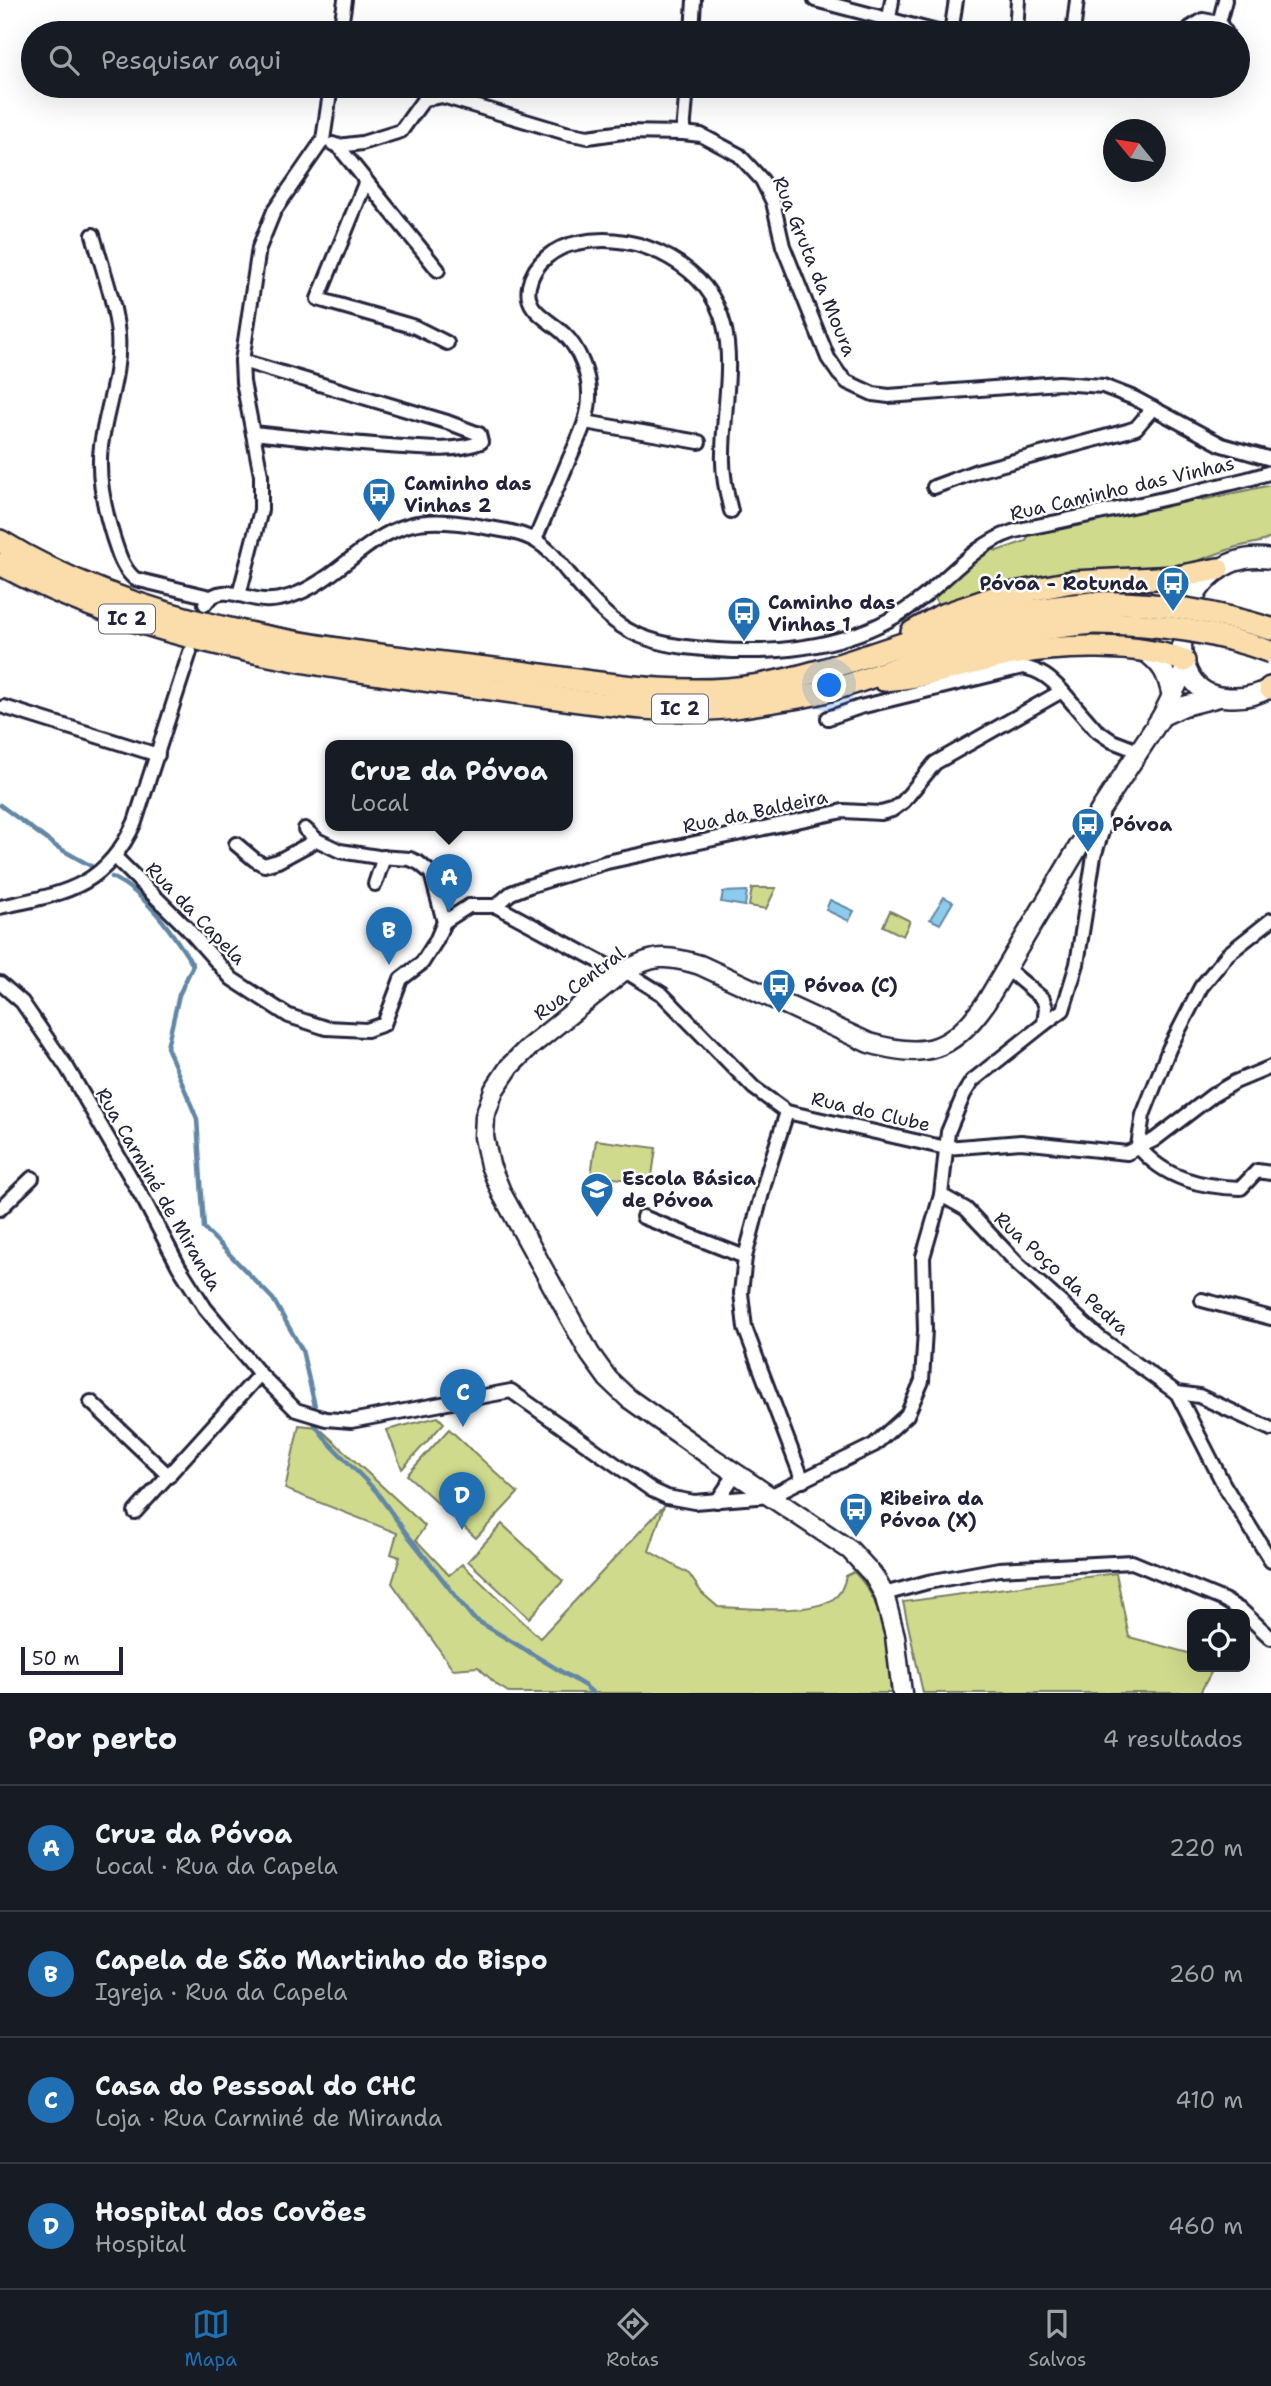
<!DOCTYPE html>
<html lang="pt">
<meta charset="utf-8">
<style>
:root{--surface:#171b24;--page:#20242c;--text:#f1f3f6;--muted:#9ea1a6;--line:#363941;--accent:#1f6fb2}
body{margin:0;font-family:"Shantell Sans",sans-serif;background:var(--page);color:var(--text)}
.controls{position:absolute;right:21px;bottom:21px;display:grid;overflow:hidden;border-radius:14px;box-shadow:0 7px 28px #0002}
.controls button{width:63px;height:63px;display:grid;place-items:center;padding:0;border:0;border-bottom:2px solid var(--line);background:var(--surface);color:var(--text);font:35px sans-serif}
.compass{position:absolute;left:1103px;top:119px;width:63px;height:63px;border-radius:50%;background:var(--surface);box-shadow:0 7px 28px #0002;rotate:300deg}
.scale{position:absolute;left:21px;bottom:18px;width:102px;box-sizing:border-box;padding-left:7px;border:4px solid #22223b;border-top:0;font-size:19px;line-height:24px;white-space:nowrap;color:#22223b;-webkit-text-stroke:5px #fff;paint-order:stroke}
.you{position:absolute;left:830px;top:686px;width:24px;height:24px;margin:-18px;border:5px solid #fff;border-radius:50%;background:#1a73e8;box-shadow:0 0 0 10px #1a73e833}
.badge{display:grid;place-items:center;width:46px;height:46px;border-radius:50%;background:var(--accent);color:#fff;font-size:23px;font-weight:700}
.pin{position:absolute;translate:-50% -58px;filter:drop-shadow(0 2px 4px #0008)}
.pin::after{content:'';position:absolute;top:37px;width:24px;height:21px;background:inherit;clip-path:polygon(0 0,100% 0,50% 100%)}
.popup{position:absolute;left:325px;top:740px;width:248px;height:91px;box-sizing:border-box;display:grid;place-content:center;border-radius:14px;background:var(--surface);filter:drop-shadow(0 2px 5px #0005);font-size:23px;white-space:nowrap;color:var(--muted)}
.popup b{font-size:26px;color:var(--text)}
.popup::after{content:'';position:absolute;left:50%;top:100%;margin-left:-14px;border:14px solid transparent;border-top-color:var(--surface)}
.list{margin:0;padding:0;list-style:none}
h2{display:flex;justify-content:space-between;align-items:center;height:91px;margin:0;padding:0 28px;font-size:30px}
h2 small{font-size:23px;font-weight:400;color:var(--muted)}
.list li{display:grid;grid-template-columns:46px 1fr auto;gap:21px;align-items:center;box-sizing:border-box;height:126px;padding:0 28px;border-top:2px solid var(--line)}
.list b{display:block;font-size:26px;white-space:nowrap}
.list p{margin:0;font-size:23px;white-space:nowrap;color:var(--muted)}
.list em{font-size:23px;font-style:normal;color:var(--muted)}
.icon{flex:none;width:38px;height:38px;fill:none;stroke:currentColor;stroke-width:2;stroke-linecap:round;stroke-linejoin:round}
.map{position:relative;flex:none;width:1271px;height:1693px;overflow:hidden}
.search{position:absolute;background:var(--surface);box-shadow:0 7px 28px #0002;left:21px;right:21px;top:21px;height:77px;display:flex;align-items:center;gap:18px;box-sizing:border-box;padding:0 24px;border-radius:38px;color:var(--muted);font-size:26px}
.sheet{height:595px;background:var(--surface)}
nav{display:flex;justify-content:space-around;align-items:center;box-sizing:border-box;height:98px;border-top:2px solid var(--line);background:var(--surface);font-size:19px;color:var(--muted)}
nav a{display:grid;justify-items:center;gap:4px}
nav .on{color:var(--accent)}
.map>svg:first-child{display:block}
.green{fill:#cfda8d;stroke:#787e64;stroke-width:2}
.water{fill:#8dcbed;stroke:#6287a6;stroke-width:2}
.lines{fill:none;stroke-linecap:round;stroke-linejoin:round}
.stream{stroke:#6287a6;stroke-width:4.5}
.street-casing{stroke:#22223b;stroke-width:18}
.secondary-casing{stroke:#22223b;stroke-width:23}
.highway-casing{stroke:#22223b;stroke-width:26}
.street{stroke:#fff;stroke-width:12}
.secondary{stroke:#fff;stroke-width:18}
.highway{stroke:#faddab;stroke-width:21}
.highway-bridge-casing{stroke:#22223b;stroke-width:26;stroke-linecap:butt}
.highway-bridge{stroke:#faddab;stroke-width:21}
.labels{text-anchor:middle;stroke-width:5;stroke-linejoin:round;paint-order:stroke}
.shield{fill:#fff;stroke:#646476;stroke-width:2}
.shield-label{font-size:18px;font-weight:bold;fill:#22223b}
.street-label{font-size:19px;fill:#22223b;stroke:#fff}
.poi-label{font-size:19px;font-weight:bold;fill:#22223b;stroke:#fff;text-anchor:start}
</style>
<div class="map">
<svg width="1271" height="1693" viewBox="0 0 1271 1693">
<rect width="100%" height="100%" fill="#fff"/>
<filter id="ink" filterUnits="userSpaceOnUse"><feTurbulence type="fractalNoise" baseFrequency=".0143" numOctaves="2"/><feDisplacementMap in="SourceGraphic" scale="14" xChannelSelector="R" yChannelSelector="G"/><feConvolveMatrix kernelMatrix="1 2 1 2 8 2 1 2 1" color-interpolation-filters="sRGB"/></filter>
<g filter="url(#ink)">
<g class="green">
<path d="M1271,485v53l-11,4 -24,5 -42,15 -36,6 -88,5 -132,35 -3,-13 25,-23 32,-23 5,2 29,-10 3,-6c57,-9 113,-27 170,-39l4,4z"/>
<polygon points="752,888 776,888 766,909 749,906"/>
<polygon points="890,911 910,921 903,936 883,926"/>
<polygon points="596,1140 656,1148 651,1183 591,1175"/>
<polygon points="438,1417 444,1423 402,1469 387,1430"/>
<path d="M299,1425l19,2 107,99 -9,14 33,35 13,-11 78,74 124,-132 -15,45 40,23 13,19 16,14c29,1 91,8 115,-8 8,-5 11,-13 13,-23l8,-4c33,33 33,77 37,121h-381l-13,-8 -19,-18 -25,2 -61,-86 8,-26 -9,-3 6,-21 -112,-44z"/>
<polygon points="449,1429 518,1493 476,1538 407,1475"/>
<polygon points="502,1524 563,1581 529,1618 468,1561"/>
<polygon points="1116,1573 1129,1637 1192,1654 1192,1667 1214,1667 1200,1693 923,1693 903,1602"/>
</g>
<g class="water">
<polygon points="747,891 745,906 721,902 723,892"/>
<polygon points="944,897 953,902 940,924 930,919"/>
<polygon points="830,900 854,911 849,921 826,910"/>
</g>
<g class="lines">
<g class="stream">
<polyline points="0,805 57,847 91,866"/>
<path d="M112,877c35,17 60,55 81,88l-14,30 -12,52 30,72 7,109 69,71 29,51 13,56"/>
<polyline points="315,1425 328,1442 376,1491 406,1533 473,1618 585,1686 593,1693"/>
</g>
<defs>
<g id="street">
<polyline points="815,0 941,33"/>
<polyline points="889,19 892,0"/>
<polyline points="1219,23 1225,0"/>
<polyline points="340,33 345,0"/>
<polyline points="692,33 694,0"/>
<polyline points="951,33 956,0"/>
<polyline points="1016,33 1018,0"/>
<polyline points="1073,33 1077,0"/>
<polyline points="1189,33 1190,28 1203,20 1219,23 1226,33"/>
<polyline points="683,133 687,86"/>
<polyline points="333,144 338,146 438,270"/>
<polyline points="338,146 362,143 401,131 424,99 442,96 566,133 588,137 623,132 683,133 701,135 739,155 762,180 773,202 783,246 828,358 839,374 847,382 873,394 889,396 1059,383 1103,386 1134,398 1222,445 1271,459"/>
<polyline points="366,181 318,299 415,327 447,343"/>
<path d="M93,235c9,32 22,66 25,100 3,38 -12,74 -17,111 -4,30 3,62 12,91 5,15 9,31 22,42l75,18"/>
<path d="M242,361l205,61 32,12 2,8c-29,11 -61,6 -92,4 -45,-3 -90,-8 -136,-13"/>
<polyline points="585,422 699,442"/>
<polyline points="934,487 977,471 1127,431 1136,428 1153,408"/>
<path d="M535,540c11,-26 22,-52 33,-78 9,-21 21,-42 21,-65 1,-21 -10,-49 -25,-63 -15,-15 -40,-23 -35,-48 5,-24 26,-39 48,-43 32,-7 65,-1 93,15 81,46 54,120 53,195 -1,20 3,39 8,58"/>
<polyline points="239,595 261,510 261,475 243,382 242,361 259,248 274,211 323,140 331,86"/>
<path d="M205,604c15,-22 38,-5 59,-4 13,1 23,-2 35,-7 40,-17 67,-56 110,-68 22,-6 47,-3 70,1 19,4 40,5 57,15 14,8 23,21 33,33 39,45 55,65 116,73 81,10 170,5 237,-49 28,-22 55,-55 90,-66 20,-6 42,-9 63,-14 43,-9 85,-18 127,-28 23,-6 47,-10 69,-18"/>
<polyline points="4,707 158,755"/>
<path d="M828,718l32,-11 163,-40c18,4 27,11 39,24"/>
<polyline points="305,829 317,840 340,851 378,857 410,859 419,863 431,873 444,922"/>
<polyline points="236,844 255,860 264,865 278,861 317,840"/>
<polyline points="115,857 186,927 232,979 289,1016 326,1028 367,1030 384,1024 401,979 422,963 436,941 444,922 469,906 496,906 621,973"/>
<polyline points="375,884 384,857"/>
<polyline points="496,906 511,893 529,886 607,862 843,811 881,813 892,810 903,802 935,763 1062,691 1096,730 1112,741 1138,751"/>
<path d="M0,907c65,-14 105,-19 135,-85l55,-170"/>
<polyline points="625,971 662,994 754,1088 787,1112 946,1148 1021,1142 1127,1153 1154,1140 1213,1095 1235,1082 1271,1067"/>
<polyline points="0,983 22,1002 68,1069 146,1204 179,1267 205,1308 260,1374 296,1410 326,1419 351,1421 511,1391 652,1490 667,1497 694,1502 770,1496 874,1445 907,1415 922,1381 925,1330 923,1257 941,1195 948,1132 964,1094 972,1081 1044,1024 1046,1008 1043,999 1006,968"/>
<polyline points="1044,1024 1063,1010 1077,964 1094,856 1103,829 1101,809"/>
<polyline points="787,1112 767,1174 745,1257 741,1293 745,1328 803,1481"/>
<polyline points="1138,1146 1143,1115 1169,1049 1201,987 1228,954 1271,920"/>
<path d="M1138,1146c26,33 64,41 103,42l16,-17 14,2"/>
<polyline points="941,1195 966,1209 1017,1263 1100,1338 1177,1393 1199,1396 1271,1429"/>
<polyline points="0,1209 32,1178"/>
<polyline points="643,1217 745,1257"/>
<polyline points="1202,1300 1271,1318"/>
<polyline points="1177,1393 1224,1485 1271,1561"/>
<polyline points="91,1402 169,1476"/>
<polyline points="717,1501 736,1473"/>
<polyline points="135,1512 260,1374"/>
<polyline points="884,1594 928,1582 999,1569 1132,1562 1224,1600 1242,1611 1271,1638"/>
</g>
<g id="secondary">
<path d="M1271,559c-93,-15 -120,132 -47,138 17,2 33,-1 47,-10"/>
<path d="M1143,650c20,15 24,23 29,47"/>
<polyline points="1162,716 1184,706 1219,697"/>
<path d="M902,1693l-7,-57 -11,-42 -11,-19 -23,-25 -143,-96 -79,-56 -20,-19 -18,-25 -88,-160 -12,-29 -6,-28 1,-21 9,-26 16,-24 17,-17 94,-76c31,-18 45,-19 79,-8l169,78c55,16 82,9 116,-39l116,-195 61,-93 24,-49"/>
</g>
<g id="highway">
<path d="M0,541c151,93 339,109 511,130 81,10 166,28 248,14 71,-12 137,-42 206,-60 42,-12 84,-18 128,-22"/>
<path d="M0,564c156,84 333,104 506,127 78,10 158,26 236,15 24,-4 49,-7 73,-12 53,-12 103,-37 156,-51 40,-11 81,-16 122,-20"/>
<polyline points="912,632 940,616 999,596 1072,582 1177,577 1218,569"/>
<path d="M884,680c44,-3 85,-17 128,-26 48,-9 126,-12 172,7"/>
<polyline points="1270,688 1271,688"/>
</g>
</defs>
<use href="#street" class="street-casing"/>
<use href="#secondary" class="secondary-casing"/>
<use href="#highway" class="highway-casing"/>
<use href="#street" class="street"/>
<use href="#secondary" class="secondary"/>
<use href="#highway" class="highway"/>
<defs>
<g id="highway-bridge">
<path d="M1093,603c61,-2 120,8 178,26"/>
<path d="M1093,623c61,0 121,8 178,29"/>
</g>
</defs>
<use href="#highway-bridge" class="highway-bridge-casing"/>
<use href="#highway-bridge" class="highway-bridge"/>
</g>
</g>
<defs>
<symbol id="bus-pin" viewBox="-11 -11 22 30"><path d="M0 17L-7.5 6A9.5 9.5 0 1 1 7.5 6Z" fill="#1f6fb2" stroke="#fff"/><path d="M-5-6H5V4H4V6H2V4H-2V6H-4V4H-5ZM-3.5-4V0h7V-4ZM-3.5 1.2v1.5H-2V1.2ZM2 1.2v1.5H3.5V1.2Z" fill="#fff"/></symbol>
<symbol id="school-pin" viewBox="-11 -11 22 30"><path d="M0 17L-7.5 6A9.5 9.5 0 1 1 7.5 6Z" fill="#1f6fb2" stroke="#fff"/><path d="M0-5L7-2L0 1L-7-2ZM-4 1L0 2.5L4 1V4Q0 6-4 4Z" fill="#fff"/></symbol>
</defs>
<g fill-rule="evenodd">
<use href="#bus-pin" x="360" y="475" width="38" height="52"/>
<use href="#bus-pin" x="1154" y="564" width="38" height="52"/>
<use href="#bus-pin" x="725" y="594" width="38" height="52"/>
<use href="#bus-pin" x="1069" y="805" width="38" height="52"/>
<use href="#bus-pin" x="760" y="966" width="38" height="52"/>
<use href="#school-pin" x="578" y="1170" width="38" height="52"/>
<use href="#bus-pin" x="837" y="1490" width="38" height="52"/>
</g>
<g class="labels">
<g class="shield">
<rect x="99" y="604.5" width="56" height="29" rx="5"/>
<rect x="652" y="694.5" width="56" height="29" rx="5"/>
</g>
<g class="shield-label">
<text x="127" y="625">IC 2</text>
<text x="680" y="715">IC 2</text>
</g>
<g class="street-label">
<text transform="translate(815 266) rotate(68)" y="7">Rua Gruta da Moura</text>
<text transform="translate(1122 488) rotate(-13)" y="7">Rua Caminho das Vinhas</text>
<text transform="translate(755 811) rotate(-12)" y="7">Rua da Baldeira</text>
<text transform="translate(196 913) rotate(46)" y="7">Rua da Capela</text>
<text transform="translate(579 983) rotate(-37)" y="7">Rua Central</text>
<text transform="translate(871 1111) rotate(13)" y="7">Rua do Clube</text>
<text transform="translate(159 1189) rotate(60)" y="7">Rua Carminé de Miranda</text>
<text transform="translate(1062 1273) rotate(42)" y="7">Rua Poço da Pedra</text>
</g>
<g class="poi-label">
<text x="404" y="490">Caminho das<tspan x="404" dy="22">Vinhas 2</tspan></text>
<text x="1148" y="590" text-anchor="end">Póvoa - Rotunda</text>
<text x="768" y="609">Caminho das<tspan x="768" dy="22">Vinhas 1</tspan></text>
<text x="1112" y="831">Póvoa</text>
<text x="804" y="992">Póvoa (C)</text>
<text x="622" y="1185">Escola Básica<tspan x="622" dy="22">de Póvoa</tspan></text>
<text x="880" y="1505">Ribeira da<tspan x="880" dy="22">Póvoa (X)</tspan></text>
</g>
</g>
</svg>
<div class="controls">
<button><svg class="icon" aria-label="locate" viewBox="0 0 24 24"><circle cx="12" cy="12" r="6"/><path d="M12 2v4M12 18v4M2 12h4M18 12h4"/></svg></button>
</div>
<svg class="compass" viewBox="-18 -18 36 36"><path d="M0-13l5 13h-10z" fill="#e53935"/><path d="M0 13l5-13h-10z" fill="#9ea1a6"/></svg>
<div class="scale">50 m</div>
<div class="you"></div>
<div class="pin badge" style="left:449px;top:912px">A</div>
<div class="popup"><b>Cruz da Póvoa</b>Local</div>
<div class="pin badge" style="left:389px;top:965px">B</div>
<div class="pin badge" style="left:463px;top:1427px">C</div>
<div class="pin badge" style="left:462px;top:1530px">D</div>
<div class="search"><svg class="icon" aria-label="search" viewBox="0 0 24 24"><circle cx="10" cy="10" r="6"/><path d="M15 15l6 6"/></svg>Pesquisar aqui</div>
</div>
<section class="sheet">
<h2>Por perto<small>4 resultados</small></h2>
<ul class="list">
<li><span class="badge">A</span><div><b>Cruz da Póvoa</b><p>Local · Rua da Capela</p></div><em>220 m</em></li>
<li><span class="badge">B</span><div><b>Capela de São Martinho do Bispo</b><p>Igreja · Rua da Capela</p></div><em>260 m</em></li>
<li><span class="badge">C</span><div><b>Casa do Pessoal do CHC</b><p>Loja · Rua Carminé de Miranda</p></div><em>410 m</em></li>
<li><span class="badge">D</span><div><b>Hospital dos Covões</b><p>Hospital</p></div><em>460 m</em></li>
</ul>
</section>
<nav>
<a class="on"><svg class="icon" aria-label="map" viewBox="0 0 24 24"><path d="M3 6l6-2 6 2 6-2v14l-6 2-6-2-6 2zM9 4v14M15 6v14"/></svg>Mapa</a>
<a><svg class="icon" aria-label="directions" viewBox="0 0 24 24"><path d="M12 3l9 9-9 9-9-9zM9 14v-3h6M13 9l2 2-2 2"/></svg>Rotas</a>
<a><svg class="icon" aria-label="saved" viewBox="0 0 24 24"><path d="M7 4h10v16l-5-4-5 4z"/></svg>Salvos</a>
</nav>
